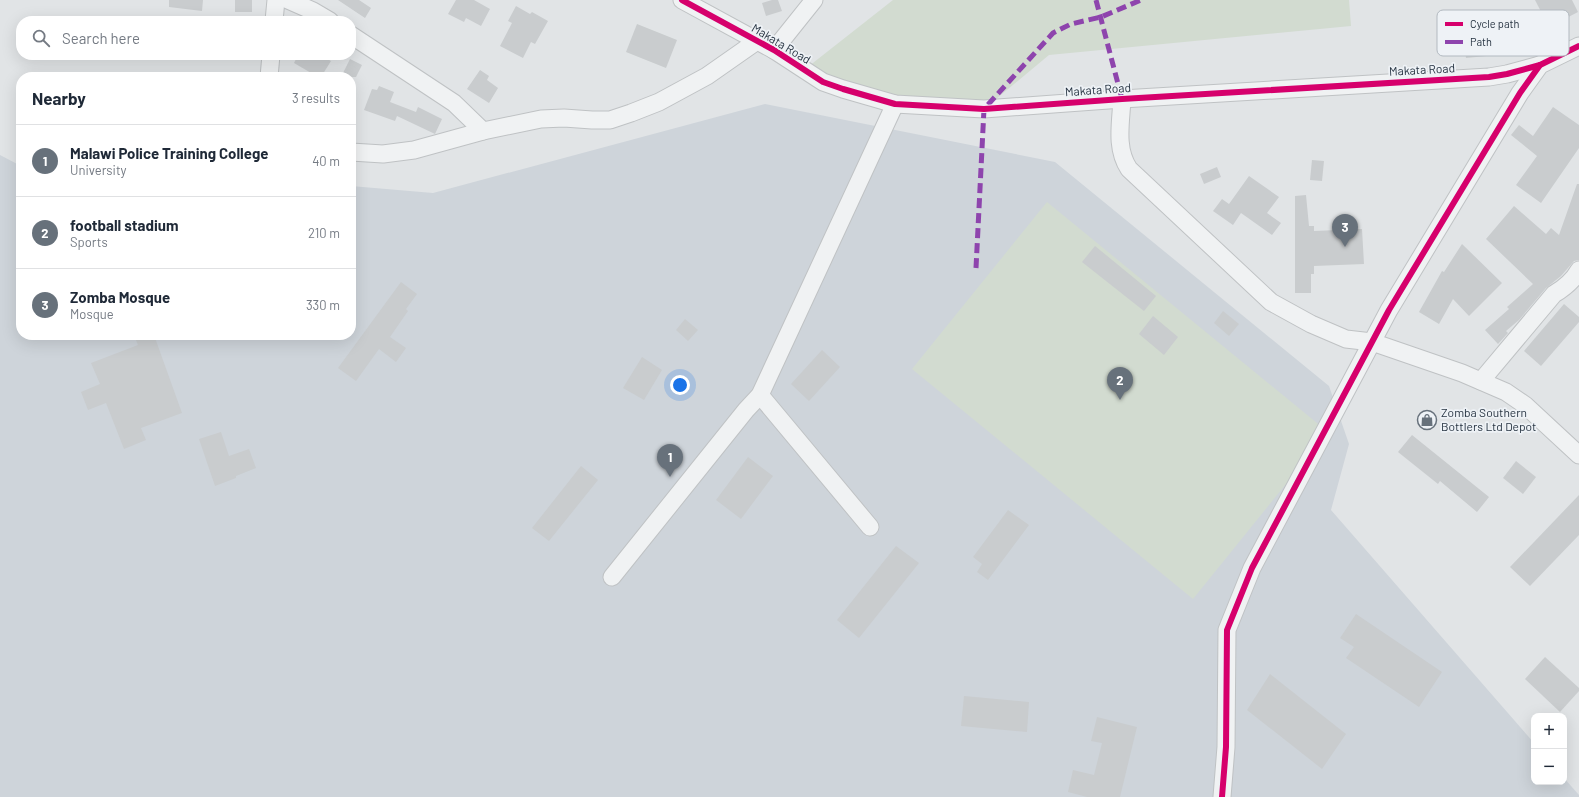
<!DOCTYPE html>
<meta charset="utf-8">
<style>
:root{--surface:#fff;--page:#f2f2f3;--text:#1f2937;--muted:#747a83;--line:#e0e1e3;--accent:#67717b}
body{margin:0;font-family:Barlow,sans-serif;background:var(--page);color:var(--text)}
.controls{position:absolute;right:12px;bottom:12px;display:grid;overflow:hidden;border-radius:8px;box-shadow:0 4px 16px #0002}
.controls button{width:36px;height:36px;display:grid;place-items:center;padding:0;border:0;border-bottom:1px solid var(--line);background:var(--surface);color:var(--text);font:20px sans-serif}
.you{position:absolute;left:680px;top:385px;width:14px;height:14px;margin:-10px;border:3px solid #fff;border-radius:50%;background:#1a73e8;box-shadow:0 0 0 6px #1a73e833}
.badge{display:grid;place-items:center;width:26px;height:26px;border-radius:50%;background:var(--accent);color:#fff;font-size:13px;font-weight:700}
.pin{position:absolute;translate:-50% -33px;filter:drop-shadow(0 1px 2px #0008)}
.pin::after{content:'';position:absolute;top:21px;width:14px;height:12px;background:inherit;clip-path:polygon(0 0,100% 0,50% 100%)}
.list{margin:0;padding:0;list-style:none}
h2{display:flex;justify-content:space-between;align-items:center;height:52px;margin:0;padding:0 16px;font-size:17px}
h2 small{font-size:13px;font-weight:400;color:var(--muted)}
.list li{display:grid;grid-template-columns:26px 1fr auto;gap:12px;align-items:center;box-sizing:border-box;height:72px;padding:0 16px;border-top:1px solid var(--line)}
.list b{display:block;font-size:15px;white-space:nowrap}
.list p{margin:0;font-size:13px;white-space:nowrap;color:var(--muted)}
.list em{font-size:13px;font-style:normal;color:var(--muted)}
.icon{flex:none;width:22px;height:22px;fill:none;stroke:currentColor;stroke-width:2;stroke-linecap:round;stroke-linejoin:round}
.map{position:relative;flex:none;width:1579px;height:797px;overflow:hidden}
.search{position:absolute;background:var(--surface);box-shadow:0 4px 16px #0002;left:16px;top:16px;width:340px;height:44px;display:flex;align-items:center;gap:10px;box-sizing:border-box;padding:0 14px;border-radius:16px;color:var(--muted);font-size:15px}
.panel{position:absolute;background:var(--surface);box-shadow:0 4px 16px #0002;left:16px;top:72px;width:340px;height:268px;border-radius:16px}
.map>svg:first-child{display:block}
.built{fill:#ced4da}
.green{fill:#d2dbd0}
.building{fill:#c9ccce}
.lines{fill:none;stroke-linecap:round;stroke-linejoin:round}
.minor-casing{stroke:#bfc2c4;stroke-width:19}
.minor{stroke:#f0f2f3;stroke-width:17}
.quiet{stroke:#8e44ad;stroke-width:5;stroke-dasharray:10 5;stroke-linecap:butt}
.cycleway-casing{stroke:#eef2f6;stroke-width:8}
.cycleway{stroke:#d6006c;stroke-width:6}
.labels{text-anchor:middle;stroke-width:3.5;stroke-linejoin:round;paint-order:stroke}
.street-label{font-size:12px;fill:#263341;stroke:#eef2f6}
.poi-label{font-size:12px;fill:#263341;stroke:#eef2f6;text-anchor:start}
.key{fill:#eef2f6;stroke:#b2b9c0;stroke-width:1}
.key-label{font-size:11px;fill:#263341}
</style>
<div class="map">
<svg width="1579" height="797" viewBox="0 0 1579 797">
<rect width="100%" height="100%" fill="#e1e4e6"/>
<polygon class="built" points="765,104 1055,162 1329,386 1349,444 1331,510 1534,743 1534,782 1564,782 1564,778 1579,795 1579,797 0,797 0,155 21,166 21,335 351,335 351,186 433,193"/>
<g class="green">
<polygon points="893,0 1349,0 1351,26 1049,55 984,109 895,104 804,70"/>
<polygon points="1047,202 1328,432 1193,599 912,369"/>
</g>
<g class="building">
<polygon points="169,0 203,0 202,11 169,7"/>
<rect x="235" y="0" width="17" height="12"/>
<polygon points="338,0 359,0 371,8 365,18"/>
<polygon points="456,0 474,0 490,9 481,26 466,18 464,22 448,14"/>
<polygon points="772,0 778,0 782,11 766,16 762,3"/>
<polygon points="1535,0 1572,0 1578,12 1549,27"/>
<polygon points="516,6 530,14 532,12 548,21 535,44 531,42 523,58 500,46 512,23 508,21"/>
<polygon points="637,24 677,40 666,68 626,52"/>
<polygon points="1473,24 1475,37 1497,35 1496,25 1515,24 1517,53 1466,58 1462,25"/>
<polygon points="298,55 320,55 331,61 321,77 318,77 294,63"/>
<polygon points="350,59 362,65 356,77 341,77"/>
<polygon points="480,70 489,76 487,80 498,88 489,103 467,89"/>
<polygon points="379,86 394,92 390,102 416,112 418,107 442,119 435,134 397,116 395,121 364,110 372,89 377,90"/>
<polygon points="1553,107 1579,125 1579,148 1541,203 1516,185 1537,156 1511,135 1519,125 1533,136"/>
<polygon points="1312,160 1324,161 1322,181 1310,180"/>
<polygon points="1217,167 1221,177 1204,184 1200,174"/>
<polygon points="1249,176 1279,197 1267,213 1281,223 1272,235 1241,213 1233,225 1213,211 1222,199 1229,204"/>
<polygon points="1577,184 1579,184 1579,260 1574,261 1561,276 1546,288 1519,320 1506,331 1508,333 1498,344 1485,330 1509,309 1507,307 1533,284 1486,239 1514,206 1546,234 1551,228 1559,235"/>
<polygon points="1306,195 1309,226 1314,226 1314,231 1362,229 1364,264 1314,266 1314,274 1311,274 1311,293 1295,293 1295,196"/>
<polygon points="1462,244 1502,283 1469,316 1453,299 1439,324 1419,312 1442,271 1444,272"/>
<polygon points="1095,246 1156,296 1144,311 1082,262"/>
<polygon points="401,282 417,294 406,309 408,311 390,337 406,348 396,362 379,349 356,381 338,368"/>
<polygon points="1564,304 1579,317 1579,322 1541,366 1524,351"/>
<polygon points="1223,311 1239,324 1229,336 1214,323"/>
<polygon points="1153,316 1178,337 1164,355 1139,334"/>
<polygon points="685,319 698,330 688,341 676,330"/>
<polygon points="134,335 154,335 182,413 141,428 146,440 124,449 106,403 88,410 81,392 100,384 91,363 138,345"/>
<polygon points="822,350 840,367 809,401 791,384"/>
<polygon points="642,357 662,370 644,400 623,388"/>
<polygon points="221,432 229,456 249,449 256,468 236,476 236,478 215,486 199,439"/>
<polygon points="1412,435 1489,497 1477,512 1440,481 1438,484 1398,452"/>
<polygon points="748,457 773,476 741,519 716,500"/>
<polygon points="1516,461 1536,477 1523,494 1503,478"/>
<polygon points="581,466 598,480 549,541 532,528"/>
<polygon points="1579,495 1579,535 1530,586 1510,567"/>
<polygon points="1008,510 1029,525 988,580 977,572 982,564 973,557"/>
<polygon points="896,546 919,563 859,638 837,620"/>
<polygon points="1356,614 1442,672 1419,707 1346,658 1354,647 1340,638"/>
<polygon points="1545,657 1579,688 1579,691 1560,712 1525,679"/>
<polygon points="1270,674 1346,734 1322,769 1247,710"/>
<polygon points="964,696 1029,702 1027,732 961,726"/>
<polygon points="1097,717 1137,727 1120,797 1087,797 1068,792 1073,770 1094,775 1102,743 1091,741"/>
</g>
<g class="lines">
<defs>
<g id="minor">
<polyline points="288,0 313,11 330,21"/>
<polyline points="682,0 774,50 823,82 843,89 895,104 984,109 1122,99 1489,77 1507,74 1540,65"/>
<polyline points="274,21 276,0"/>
<polyline points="351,35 454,103 483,131"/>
<polyline points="774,50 814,0"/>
<polyline points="269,77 271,55"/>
<path d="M1122,99c-1,23 -7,49 7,70l142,133 40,22 35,15 26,3 90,31 44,19 19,13 54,50"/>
<polyline points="351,152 383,154 414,150 483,131 541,119 564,118 592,120 610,120 631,113 659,102 707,76 757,41"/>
<path d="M1481,381l73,-87c10,-6 19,-13 25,-24"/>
<polyline points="760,395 870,527"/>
<polyline points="612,577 746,410 760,395 895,104"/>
<polyline points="1222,797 1226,747 1227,630 1252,568 1389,310 1520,93 1540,65 1579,46"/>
</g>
</defs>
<use href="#minor" class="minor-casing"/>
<use href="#minor" class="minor"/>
<g class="quiet">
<polyline points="1096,0 1122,99"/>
<polyline points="976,268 984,109 1053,33 1071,24 1101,17 1141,0"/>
</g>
<defs>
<g id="cycleway">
<polyline points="682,0 774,50 823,82 843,89 895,104 984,109 1122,99 1489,77 1507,74 1540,65"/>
<polyline points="1222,797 1226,747 1227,630 1252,568 1389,310 1520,93 1540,65 1579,46"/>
</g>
</defs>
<use href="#cycleway" class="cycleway-casing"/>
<use href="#cycleway" class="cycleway"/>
</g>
<defs>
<symbol id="shop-ring" viewBox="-11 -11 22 22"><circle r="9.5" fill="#eef2f6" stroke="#67717b" stroke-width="1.5"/><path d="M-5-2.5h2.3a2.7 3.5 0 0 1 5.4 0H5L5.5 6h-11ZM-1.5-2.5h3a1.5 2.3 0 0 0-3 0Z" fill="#67717b"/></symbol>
</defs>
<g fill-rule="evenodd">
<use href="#shop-ring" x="1416" y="409" width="22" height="22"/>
</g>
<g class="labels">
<g class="street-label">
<text transform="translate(781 44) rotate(31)" y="4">Makata Road</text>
<text transform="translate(1422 70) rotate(-3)" y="4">Makata Road</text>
<text transform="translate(1098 90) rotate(-4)" y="4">Makata Road</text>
</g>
<g class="poi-label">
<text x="1441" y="417">Zomba Southern<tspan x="1441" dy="14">Bottlers Ltd Depot</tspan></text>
</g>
</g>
<rect x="1437" y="10" width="132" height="46" rx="6" class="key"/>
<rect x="1445" y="22" width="18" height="4" fill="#d6006c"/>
<rect x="1445" y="40" width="18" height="4" fill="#8e44ad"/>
<g class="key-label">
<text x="1470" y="28">Cycle path</text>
<text x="1470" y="46">Path</text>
</g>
</svg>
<div class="controls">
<button>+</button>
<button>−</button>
</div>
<div class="you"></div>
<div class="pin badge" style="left:670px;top:477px">1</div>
<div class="pin badge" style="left:1120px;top:400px">2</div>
<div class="pin badge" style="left:1345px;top:247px">3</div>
<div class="search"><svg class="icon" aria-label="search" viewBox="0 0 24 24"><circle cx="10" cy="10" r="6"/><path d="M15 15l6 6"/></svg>Search here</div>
<section class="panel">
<h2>Nearby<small>3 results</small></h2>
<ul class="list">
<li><span class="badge">1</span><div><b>Malawi Police Training College</b><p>University</p></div><em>40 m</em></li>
<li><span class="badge">2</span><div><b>football stadium</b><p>Sports</p></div><em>210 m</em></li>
<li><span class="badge">3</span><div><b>Zomba Mosque</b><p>Mosque</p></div><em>330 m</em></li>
</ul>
</section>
</div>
